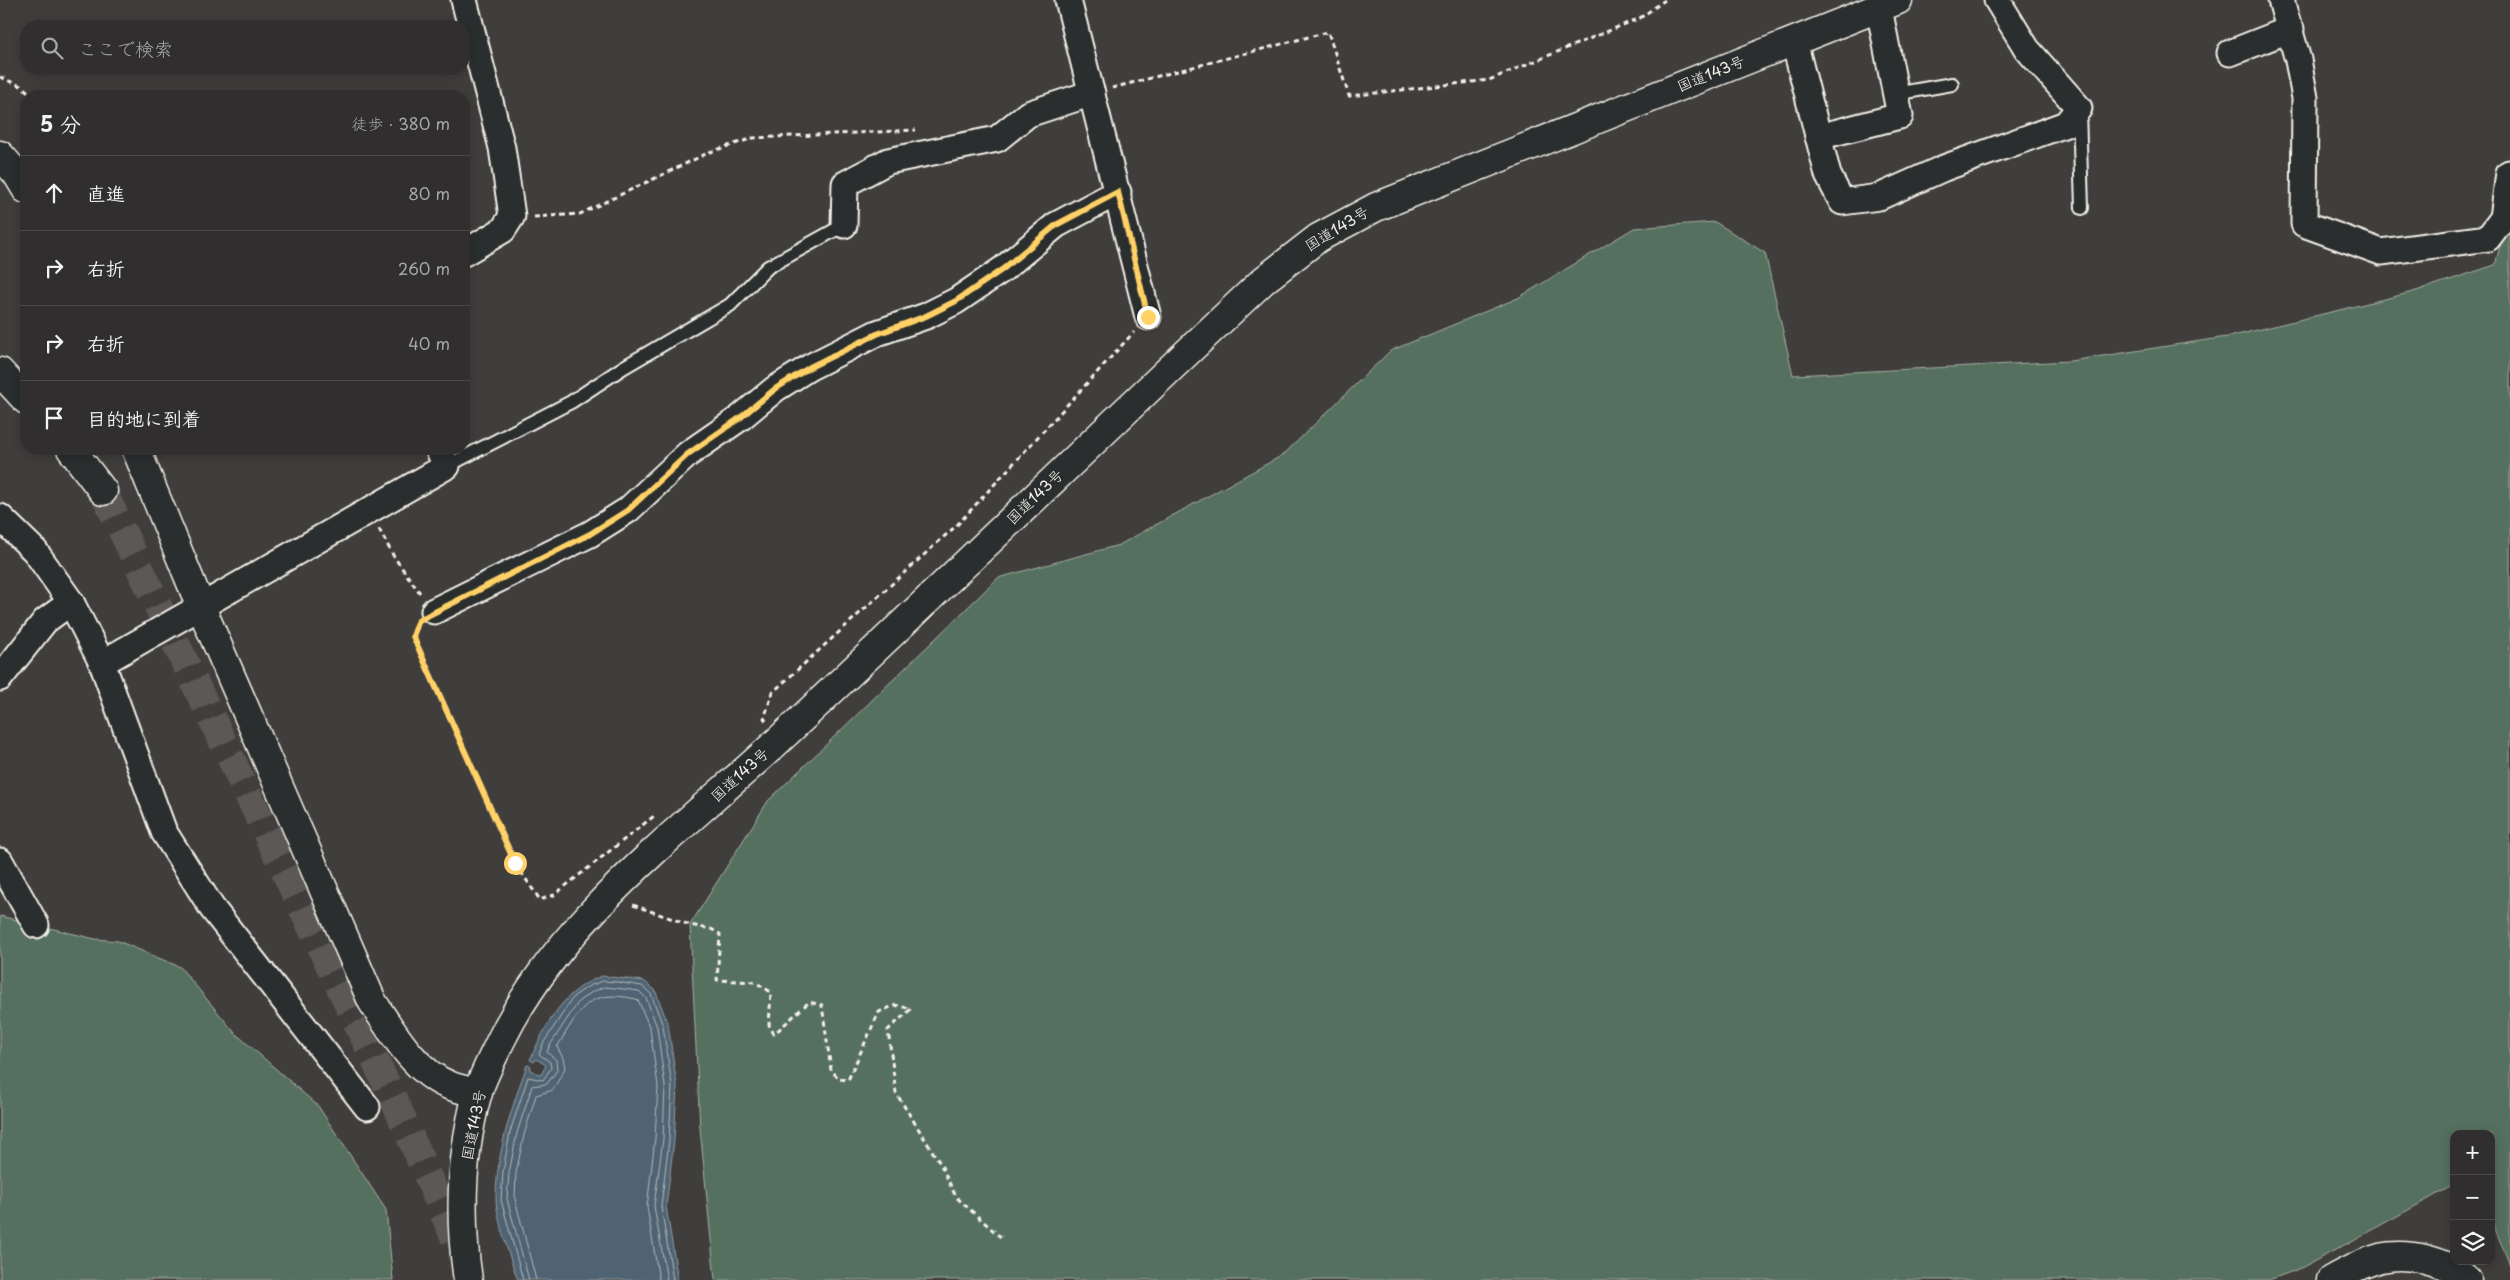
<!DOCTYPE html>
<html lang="ja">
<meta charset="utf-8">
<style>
:root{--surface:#302e2e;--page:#383636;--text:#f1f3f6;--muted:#a8a8aa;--line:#4b4a4a}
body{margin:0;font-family:"Playpen Sans","Klee One",sans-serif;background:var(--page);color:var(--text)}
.controls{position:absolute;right:15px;bottom:15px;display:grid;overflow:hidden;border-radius:10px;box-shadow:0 2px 12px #0003}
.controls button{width:45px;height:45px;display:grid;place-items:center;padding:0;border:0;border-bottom:1px solid var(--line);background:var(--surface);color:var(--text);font:25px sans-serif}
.stop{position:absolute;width:15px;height:15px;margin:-11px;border:4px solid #ffd166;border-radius:50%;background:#fff}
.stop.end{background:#ffd166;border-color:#fff;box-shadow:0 1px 5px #0008}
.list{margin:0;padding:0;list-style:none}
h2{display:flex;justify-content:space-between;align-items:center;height:65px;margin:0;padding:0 20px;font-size:21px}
h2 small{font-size:16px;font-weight:400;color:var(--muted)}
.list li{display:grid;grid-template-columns:32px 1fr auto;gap:15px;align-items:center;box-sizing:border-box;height:75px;padding:0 20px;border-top:1px solid var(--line)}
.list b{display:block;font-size:19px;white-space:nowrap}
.list em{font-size:16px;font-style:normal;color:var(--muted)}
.icon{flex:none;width:28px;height:28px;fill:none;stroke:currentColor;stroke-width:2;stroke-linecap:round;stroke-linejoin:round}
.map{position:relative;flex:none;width:2510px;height:1280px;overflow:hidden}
.search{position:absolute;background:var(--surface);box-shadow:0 2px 12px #0003;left:20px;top:20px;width:450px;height:55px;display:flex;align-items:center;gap:12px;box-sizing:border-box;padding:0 18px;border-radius:20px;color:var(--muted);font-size:19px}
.panel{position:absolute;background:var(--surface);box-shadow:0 2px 12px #0003;left:20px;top:90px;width:450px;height:365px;border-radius:20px}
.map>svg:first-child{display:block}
.green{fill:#57705e;stroke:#a6b0a3}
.water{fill:#506473;stroke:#929ca2}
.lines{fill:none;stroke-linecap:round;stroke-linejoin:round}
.shore{stroke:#b2b9b9;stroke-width:1}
.trunk-tunnel{stroke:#5b5957;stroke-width:28;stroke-dasharray:28 14;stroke-linecap:butt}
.service-casing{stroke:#f4f1e8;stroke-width:16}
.minor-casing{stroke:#f4f1e8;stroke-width:29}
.tertiary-casing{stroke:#f4f1e8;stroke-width:31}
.trunk-casing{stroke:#f4f1e8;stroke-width:31}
.path{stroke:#f4f1e8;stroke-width:3;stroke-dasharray:5 4;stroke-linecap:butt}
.service{stroke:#2a2d2e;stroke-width:12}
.minor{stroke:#2a2d2e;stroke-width:25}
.tertiary{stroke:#2a2d2e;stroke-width:28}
.trunk{stroke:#2a2d2e;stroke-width:28}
.route{stroke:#ffd166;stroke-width:6}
.labels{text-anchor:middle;stroke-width:4;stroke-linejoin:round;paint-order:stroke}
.street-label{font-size:15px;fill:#f4f1e8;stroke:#2a2d2e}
</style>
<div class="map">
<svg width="2510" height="1280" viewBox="0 0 2510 1280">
<rect width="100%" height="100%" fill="#403e3d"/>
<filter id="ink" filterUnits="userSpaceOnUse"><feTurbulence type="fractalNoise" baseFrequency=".02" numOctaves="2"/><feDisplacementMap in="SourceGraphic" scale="10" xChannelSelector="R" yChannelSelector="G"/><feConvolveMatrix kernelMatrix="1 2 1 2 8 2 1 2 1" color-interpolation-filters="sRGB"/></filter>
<g filter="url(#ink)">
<g class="green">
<polygon points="2510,209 2510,1265 2491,1219 2491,1134 2454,1134 2454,1185 2304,1267 2269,1280 715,1280 700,1128 690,925 768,801 998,578 1119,545 1283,455 1390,351 1518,298 1634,228 1715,222 1765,253 1793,375 2070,361 2233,336 2413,292 2495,265"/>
<polygon points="0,916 95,939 118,941 180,967 235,1033 318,1106 386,1210 393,1280 0,1280"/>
</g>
<path class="water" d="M602,976l42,5 11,9 13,34 9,62 -3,54 -8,66 12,74h-160c-7,-18 -22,-63 -22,-81 0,-46 16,-92 31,-134l4,1 -1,4 11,5 5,-10 -10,-6 -2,3 -4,-2c16,-36 33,-70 72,-84z"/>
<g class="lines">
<g class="shore">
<polyline points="523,1280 501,1200 503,1172 510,1132 528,1077 543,1080 551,1068 550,1062 539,1054 544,1042 574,996 589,986 603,981 617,982 642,986 651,994 663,1026 672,1086 669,1140 661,1206 673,1280"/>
<polyline points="529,1280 507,1199 509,1173 517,1133 532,1086 547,1084 557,1070 556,1060 547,1052 550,1045 579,1001 592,992 604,987 616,988 639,991 646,998 657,1027 665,1086 663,1139 654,1206 667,1280"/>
<path d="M536,1280l-21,-81 1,-26 8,-38 12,-40 17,-5 12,-22 -2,-10 -6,-11c24,-38 29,-59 79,-48l3,3 11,27 8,57 -3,52 -8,69 12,73"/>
</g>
<polyline class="trunk-tunnel" points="103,491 394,1100 464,1259"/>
<defs>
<g id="service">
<polyline points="1895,94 1952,84"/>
<polyline points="2079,111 2082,208"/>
<polyline points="447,466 571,402 624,367 730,305 768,267 844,225"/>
</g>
<g id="minor">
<polyline points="1068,0 1148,317"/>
<polyline points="2281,0 2298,60 2305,98 2304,224 2381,252 2488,238 2503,218 2509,173"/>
<polyline points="1794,41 1828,175 1842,202 1879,197 1944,168 2066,124 2079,108 2027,49 1997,0"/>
<polyline points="2230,53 2291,29"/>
<polyline points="1818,137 1900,116 1879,8"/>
<polyline points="844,225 845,184 888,161 997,139 1028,114 1092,93"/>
<polyline points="464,253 503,230 512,216 502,148 464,0"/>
<polyline points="0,517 35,551 71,602 102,663 164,832 212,908 367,1107"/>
<polyline points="434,611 590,534 628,510 688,454 740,418 775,389 810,367 877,333 926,316 956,301 1003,269 1056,225 1118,192"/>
<polyline points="102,663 447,466 438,449"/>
<polyline points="0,678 45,621 71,602"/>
<polyline points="0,861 36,925"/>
</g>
<path id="tertiary" d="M2331,1280c16,-9 31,-17 49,-22 28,-6 66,2 87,22"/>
<g id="trunk">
<polyline points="0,155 17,174 26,189"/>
<polyline points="0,372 26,400"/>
<polyline points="71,449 103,491"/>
<path d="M136,449l65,158 171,394c19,29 44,73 79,85 8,3 18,5 27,7"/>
<path d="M468,1280c-9,-61 -7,-125 9,-185 5,-18 16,-38 24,-55 60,-123 181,-210 279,-301 163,-152 322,-307 484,-459l54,-42 58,-31 522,-207"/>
</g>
</defs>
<use href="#service" class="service-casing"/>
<use href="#minor" class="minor-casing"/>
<use href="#tertiary" class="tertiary-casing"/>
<use href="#trunk" class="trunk-casing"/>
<g class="path">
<polyline points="0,77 23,87 32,96"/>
<polyline points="1112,88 1328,32 1349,96 1489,80 1640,18 1665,0"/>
<polyline points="534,217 580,214 710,152 753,138 916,130"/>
<polyline points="379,529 394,557 420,593"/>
<polyline points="417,626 413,636 515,863 540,900 554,895 654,816"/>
<polyline points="766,721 764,718 773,692 958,524 1134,332"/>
<polyline points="633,905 690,925 711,929 720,934 717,980 755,982 771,992 769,1025 774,1034 809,1002 822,1005 831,1070 839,1079 848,1080 879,1012 895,1005 911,1009 888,1030 896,1093 941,1165 956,1197 1004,1240"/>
</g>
<use href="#service" class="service"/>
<use href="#minor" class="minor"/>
<use href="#tertiary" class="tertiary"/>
<use href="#trunk" class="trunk"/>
</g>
</g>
<g class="lines" filter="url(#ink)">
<polyline class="route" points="515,863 413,636 419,620 590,534 628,510 688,454 740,418 775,389 810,367 877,334 926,316 956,301 1003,269 1056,225 1118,192 1148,317"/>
</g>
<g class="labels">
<g class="street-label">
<text transform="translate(1711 74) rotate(-22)" y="5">国道143号</text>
<text transform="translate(1337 229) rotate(-31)" y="5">国道143号</text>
<text transform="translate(1035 497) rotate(-44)" y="5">国道143号</text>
<text transform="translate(740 775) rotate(-42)" y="5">国道143号</text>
<text transform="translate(474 1125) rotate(-79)" y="5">国道143号</text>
</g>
</g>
</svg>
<div class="controls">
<button>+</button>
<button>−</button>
<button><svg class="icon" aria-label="layers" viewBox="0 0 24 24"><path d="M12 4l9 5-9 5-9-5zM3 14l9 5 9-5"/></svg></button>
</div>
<div class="stop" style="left:515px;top:863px"></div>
<div class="stop end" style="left:1148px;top:317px"></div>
<div class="search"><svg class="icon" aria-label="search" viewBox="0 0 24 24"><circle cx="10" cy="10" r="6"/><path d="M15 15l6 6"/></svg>ここで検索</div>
<section class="panel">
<h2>5 分<small>徒歩 · 380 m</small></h2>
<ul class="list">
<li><svg class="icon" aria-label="ahead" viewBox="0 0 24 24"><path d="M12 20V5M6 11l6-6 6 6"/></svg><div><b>直進</b></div><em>80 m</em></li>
<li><svg class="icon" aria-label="right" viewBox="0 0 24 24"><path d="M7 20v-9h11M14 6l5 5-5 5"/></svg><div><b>右折</b></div><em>260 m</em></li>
<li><svg class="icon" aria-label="right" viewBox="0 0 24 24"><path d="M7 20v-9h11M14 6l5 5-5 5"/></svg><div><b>右折</b></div><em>40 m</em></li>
<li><svg class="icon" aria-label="arrive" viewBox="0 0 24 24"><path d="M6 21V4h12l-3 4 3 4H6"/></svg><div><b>目的地に到着</b></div></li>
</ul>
</section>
</div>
